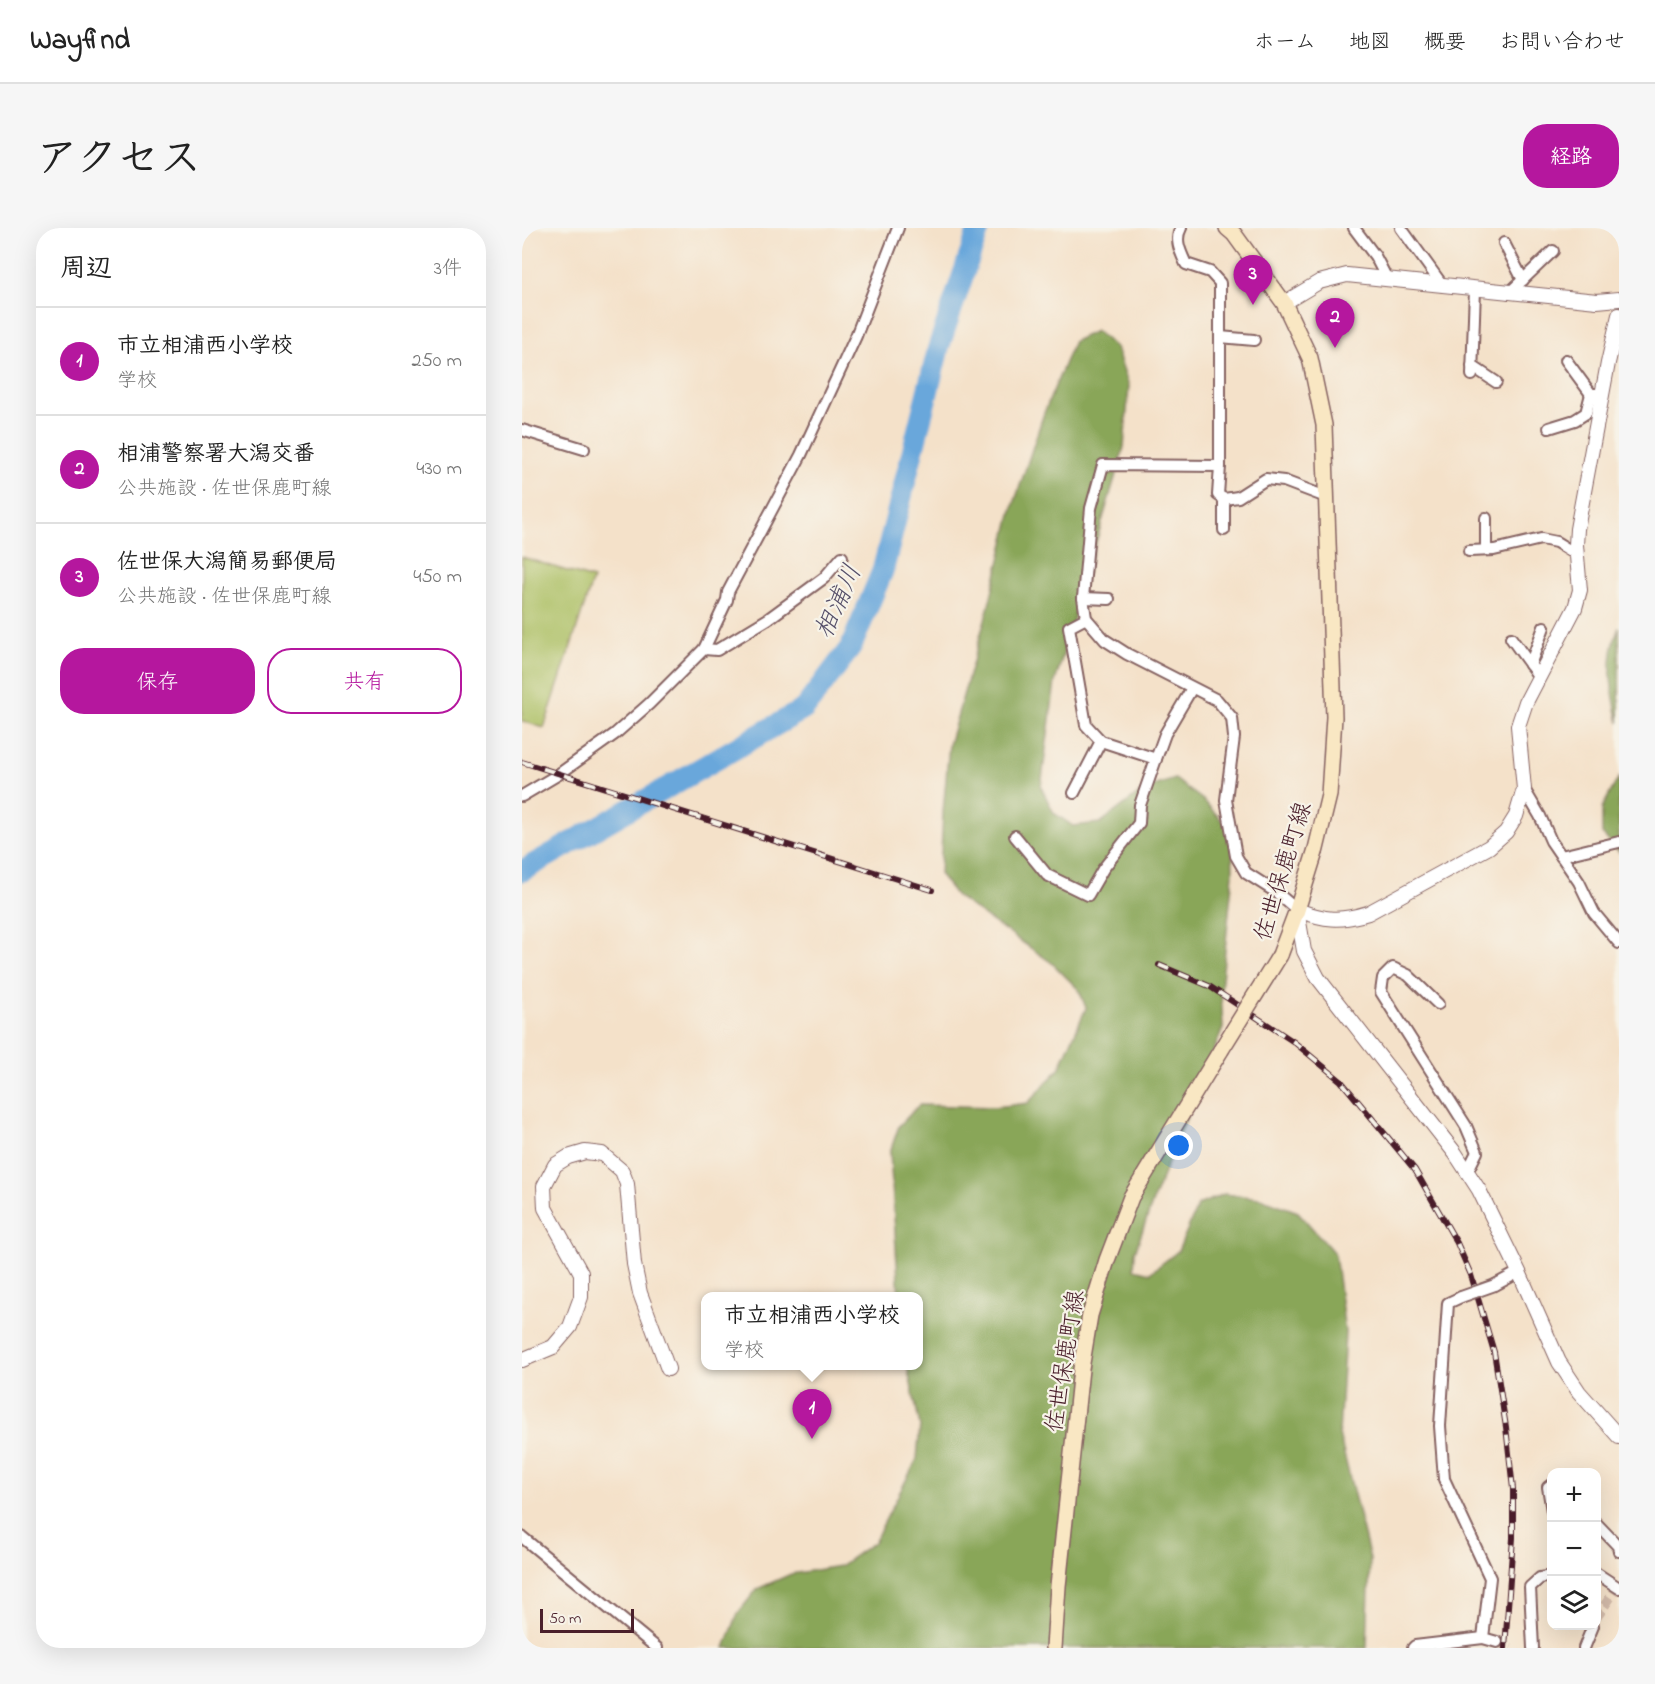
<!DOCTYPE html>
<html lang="ja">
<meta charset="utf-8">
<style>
:root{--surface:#fff;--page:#f6f6f6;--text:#222;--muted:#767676;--line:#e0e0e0;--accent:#b5179e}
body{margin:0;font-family:"Indie Flower","Klee One",sans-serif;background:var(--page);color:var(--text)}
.controls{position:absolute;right:18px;bottom:18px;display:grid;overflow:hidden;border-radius:12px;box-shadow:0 6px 24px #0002}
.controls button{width:54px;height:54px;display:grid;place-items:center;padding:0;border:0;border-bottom:2px solid var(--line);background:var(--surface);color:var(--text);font:30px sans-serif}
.scale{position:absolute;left:18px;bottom:15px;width:94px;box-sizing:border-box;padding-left:6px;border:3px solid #4a1f2b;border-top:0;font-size:16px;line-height:21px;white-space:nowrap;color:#4a1f2b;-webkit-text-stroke:4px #f7f3e8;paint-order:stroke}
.you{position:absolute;left:657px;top:918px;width:21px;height:21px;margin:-15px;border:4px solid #fff;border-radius:50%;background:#1a73e8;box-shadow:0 0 0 9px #1a73e833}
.badge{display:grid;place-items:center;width:39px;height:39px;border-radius:50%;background:var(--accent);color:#fff;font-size:20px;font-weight:700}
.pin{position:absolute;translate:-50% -50px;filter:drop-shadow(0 2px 3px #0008)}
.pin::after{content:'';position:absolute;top:32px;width:21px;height:18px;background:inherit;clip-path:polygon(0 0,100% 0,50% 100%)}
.popup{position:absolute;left:179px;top:1064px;width:222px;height:78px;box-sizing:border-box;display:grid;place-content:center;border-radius:12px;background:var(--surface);filter:drop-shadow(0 2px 4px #0005);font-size:20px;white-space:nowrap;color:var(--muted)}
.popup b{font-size:22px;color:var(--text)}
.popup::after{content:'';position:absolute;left:50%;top:100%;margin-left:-12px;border:12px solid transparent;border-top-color:var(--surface)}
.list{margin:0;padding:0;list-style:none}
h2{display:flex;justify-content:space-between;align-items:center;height:78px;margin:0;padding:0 24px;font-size:26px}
h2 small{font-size:20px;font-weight:400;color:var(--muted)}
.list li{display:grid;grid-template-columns:39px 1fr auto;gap:18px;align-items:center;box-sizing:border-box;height:108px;padding:0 24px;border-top:2px solid var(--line)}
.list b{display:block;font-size:22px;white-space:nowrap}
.list p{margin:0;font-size:20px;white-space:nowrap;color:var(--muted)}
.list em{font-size:20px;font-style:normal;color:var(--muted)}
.actions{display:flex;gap:12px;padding:18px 24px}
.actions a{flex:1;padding:14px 0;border:2px solid var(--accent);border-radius:24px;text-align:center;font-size:21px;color:var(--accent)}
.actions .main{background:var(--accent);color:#fff}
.icon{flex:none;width:33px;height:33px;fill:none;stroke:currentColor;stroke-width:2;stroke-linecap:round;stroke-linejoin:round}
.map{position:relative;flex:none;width:1097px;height:1420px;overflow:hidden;border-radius:24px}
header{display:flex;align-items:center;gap:36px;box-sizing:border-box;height:84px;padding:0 30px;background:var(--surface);border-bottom:2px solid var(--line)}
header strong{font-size:28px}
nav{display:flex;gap:33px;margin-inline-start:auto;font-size:21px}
.intro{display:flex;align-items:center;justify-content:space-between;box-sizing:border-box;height:144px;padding:0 36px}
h1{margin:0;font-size:42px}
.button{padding:15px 27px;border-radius:24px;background:var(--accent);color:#fff;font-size:21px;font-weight:700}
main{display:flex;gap:36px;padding:0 36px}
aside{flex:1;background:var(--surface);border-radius:24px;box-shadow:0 6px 24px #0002}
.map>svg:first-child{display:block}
.green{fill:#acbf63;stroke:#7b6f47;stroke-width:1.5}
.forest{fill:#89a659;stroke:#6a6242;stroke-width:1.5}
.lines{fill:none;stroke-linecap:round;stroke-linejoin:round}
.river{stroke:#69a7db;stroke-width:22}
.minor-tunnel{stroke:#d2baa9;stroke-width:10;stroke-dasharray:10 5;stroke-linecap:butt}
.minor-casing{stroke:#866362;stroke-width:14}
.tertiary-casing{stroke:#866362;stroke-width:16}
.secondary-casing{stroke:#866362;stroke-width:18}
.minor{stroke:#fff;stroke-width:10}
.tertiary{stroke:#fff;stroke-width:14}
.secondary{stroke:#f9e7c3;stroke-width:15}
.rail-casing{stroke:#4a1f2b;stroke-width:6}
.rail{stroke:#f7f3e8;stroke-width:4;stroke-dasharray:11;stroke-linecap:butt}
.minor-bridge-casing{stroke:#866362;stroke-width:14;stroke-linecap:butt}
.secondary-bridge-casing{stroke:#866362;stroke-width:18;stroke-linecap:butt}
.minor-bridge{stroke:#fff;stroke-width:10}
.secondary-bridge{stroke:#f9e7c3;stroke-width:15}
.labels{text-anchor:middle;stroke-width:4.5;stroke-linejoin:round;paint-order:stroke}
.street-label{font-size:24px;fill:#4a1f2b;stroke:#f7f3e8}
.water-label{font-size:26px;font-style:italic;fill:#554f69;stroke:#f7f3e8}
</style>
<header>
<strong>Wayfind</strong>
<nav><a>ホーム</a><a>地図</a><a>概要</a><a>お問い合わせ</a></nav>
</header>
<div class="intro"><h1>アクセス</h1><a class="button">経路</a></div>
<main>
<aside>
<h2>周辺<small>3件</small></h2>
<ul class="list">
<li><span class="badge">1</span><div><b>市立相浦西小学校</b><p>学校</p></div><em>250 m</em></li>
<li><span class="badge">2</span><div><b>相浦警察署大潟交番</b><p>公共施設 · 佐世保鹿町線</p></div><em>430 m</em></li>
<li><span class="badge">3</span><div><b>佐世保大潟簡易郵便局</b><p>公共施設 · 佐世保鹿町線</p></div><em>450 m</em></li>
</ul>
<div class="actions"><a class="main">保存</a><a>共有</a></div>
</aside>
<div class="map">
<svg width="1097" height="1420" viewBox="0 0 1097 1420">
<rect width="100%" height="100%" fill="#f7f3e8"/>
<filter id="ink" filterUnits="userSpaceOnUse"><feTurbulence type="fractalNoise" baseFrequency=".0167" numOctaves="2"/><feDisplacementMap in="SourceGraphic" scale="12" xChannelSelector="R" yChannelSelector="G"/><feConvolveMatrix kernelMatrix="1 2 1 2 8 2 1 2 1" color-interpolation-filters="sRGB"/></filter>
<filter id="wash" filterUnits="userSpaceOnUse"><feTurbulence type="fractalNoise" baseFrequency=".008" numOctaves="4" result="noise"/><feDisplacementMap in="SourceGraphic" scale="24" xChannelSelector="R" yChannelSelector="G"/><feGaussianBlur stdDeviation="1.35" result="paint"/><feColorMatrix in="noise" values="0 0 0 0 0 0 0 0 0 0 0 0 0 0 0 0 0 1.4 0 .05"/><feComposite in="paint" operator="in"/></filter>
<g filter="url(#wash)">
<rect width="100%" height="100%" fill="#f4e1c9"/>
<polygon class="green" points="0,329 71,351 22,500 0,493"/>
<g class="forest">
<polygon points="574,103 594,120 607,158 602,219 533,454 519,559 532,585 551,598 578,595 623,561 653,551 681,572 710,603 711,646 699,761 701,800 633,967 613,1024 612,1041 628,1045 656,1023 676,977 702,966 738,970 776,984 813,1026 823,1104 817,1206 848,1331 845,1420 203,1420 216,1385 235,1361 269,1346 318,1338 352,1314 395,1231 398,1197 385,1138 397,1138 397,1068 377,1068 368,924 377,898 397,877 474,879 506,875 537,841 564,780 557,762 530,735 434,668 418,647 421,584 427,517 466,381 490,282 522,185 552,113"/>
<path d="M1097,399v96c-8,-37 -14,-60 0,-96z"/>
<polygon points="1097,549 1097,624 1080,606 1080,580"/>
</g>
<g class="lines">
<polyline class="river" points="0,643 282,481 329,419 361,342 417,118 457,0"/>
</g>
</g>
<g filter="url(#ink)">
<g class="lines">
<g class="minor-tunnel">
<polyline points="1074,1390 1097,1357"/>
<polyline points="975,1414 989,1420"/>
</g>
<defs>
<g id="minor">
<path d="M659,0c-7,12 0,25 5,36l24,8 10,11v183l-117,-1 -12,43 -8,90 3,20 19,22 22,14 90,46 15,18 2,19 -8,63 10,56 10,17 30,19 21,18"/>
<polyline points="832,0 853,28 865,51"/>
<polyline points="879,0 921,58"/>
<polyline points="982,15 1001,52"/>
<polyline points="987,65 1031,23"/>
<polyline points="698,109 732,112"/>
<polyline points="1044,132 1069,166 1074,166"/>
<polyline points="950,138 974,154"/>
<polyline points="950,147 953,61"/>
<polyline points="1027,200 1053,192 1064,185 1069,166"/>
<polyline points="0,202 62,221"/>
<polyline points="698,238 696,267 702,271 702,302"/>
<polyline points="702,271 716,269 744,251 762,253 804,269"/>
<polyline points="964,290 964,322"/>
<polyline points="947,323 972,322 1019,311 1034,314 1054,326"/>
<polyline points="561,370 587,371"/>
<polyline points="564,390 547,399 564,497 579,513 634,531 643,506 670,460"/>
<polyline points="989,410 1017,449"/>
<polyline points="182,421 195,422 246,391 302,350 320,329"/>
<polyline points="1008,437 1022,399"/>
<polyline points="1002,561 1018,588 1029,613 1057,654 1072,685 1097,715"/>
<polyline points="552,565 579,513"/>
<polyline points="0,568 37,546 93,506 127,476 182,421 205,372 206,364 279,227 334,108 376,0"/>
<polyline points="493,608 525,647 566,667 581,641 617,595 618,577 634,531"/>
<polyline points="1039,628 1097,614"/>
<polyline points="916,776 886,747 871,740 861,750 859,764 944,898 955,924 945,944"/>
<polyline points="973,1057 997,1044"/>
<polyline points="939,1069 926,1075 918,1198 922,1251 968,1350 961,1410 975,1414"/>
<polyline points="1030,1256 1026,1259 1030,1283"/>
<polyline points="1074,1295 1096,1318 1097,1323"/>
<polyline points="0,1309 135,1420"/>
<polyline points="1074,1345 1097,1360"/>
<polyline points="891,1420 893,1418 961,1410"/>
<polyline points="1011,1420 1008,1359 1018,1350 1030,1348"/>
<polyline points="1062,1420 1071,1398"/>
</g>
<g id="tertiary">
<polyline points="762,75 797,54 825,47 1075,73 1097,71"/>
<path d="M1097,87l-11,48 -31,166 -1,16 4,45 -5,18 -49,94 -8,24 6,63 -8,27 -10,16 -17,15 -121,66c-29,9 -43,7 -71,-3l7,41 14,27 137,175 24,37 40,82 40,90 20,30 40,45"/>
<polyline points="0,1132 31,1119 48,1099 59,1069 59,1045 23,980 22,958 33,937 46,929 63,924 80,926 100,943 105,956 112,1036 118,1065 146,1141"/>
</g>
<g id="secondary">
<polyline points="705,0 712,6 762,75 788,130 802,197 812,489 807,567 794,621 775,682 758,727"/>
<polyline points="532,1420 536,1358 559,1141 568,1087 585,1032 609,969 699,822"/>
</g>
</defs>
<use href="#minor" class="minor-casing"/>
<use href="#tertiary" class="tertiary-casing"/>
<use href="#secondary" class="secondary-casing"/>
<use href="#minor" class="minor"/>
<use href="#tertiary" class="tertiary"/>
<use href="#secondary" class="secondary"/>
<defs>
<g id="rail">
<polyline points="0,534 410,662"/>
<polyline points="637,737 687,758 772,814 819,853 893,942 935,1015 949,1047 972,1124 984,1199 991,1261 991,1310 983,1420"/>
</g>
</defs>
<use href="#rail" class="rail-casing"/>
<use href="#rail" class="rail"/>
<defs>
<polyline id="minor-bridge" points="939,1069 973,1057"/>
<polyline id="secondary-bridge" points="699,822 758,727"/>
</defs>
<use href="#minor-bridge" class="minor-bridge-casing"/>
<use href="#secondary-bridge" class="secondary-bridge-casing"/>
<use href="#minor-bridge" class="minor-bridge"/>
<use href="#secondary-bridge" class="secondary-bridge"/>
</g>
</g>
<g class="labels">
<g class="street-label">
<text transform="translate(760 643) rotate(-73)" y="8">佐世保鹿町線</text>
<text transform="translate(542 1133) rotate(-81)" y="8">佐世保鹿町線</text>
</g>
<g class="water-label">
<text transform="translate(315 373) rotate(-66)" y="9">相浦川</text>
</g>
</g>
</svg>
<div class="controls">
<button>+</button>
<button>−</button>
<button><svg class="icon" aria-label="layers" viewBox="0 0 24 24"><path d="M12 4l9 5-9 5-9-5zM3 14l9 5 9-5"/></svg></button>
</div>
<div class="scale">50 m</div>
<div class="you"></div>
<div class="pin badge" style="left:290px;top:1211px">1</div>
<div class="popup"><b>市立相浦西小学校</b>学校</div>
<div class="pin badge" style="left:813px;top:120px">2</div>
<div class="pin badge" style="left:731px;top:77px">3</div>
</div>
</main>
